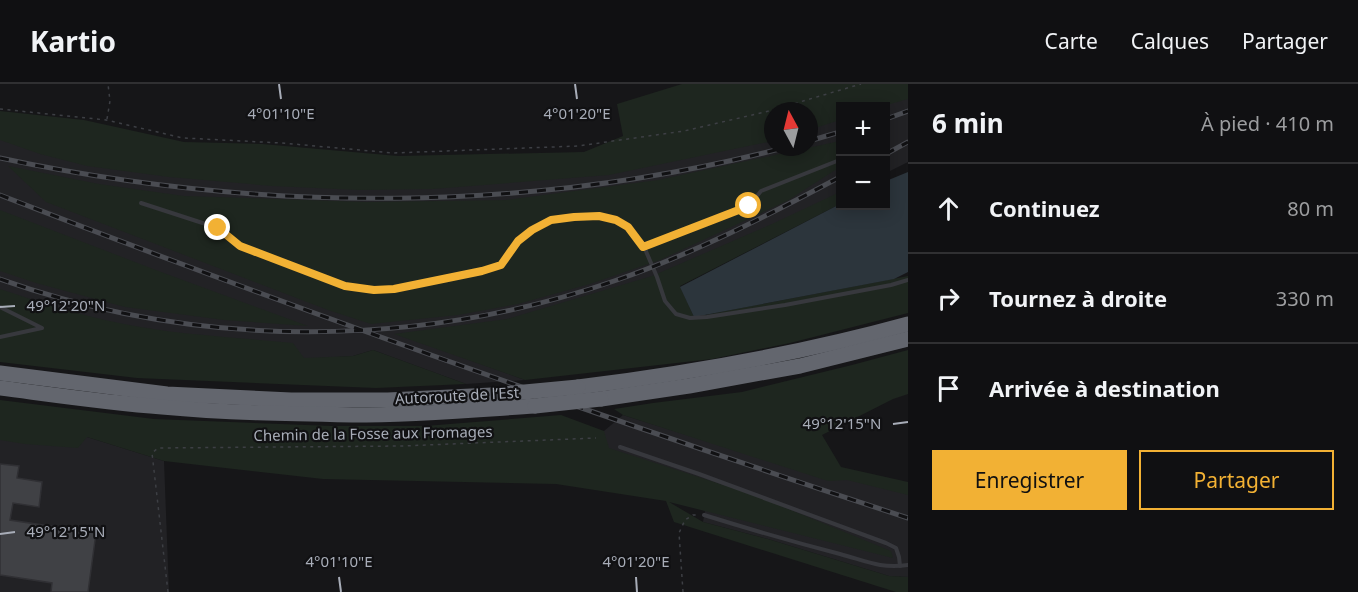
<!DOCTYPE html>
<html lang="fr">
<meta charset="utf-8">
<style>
:root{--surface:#101012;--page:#19191b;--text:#f1f3f6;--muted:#9c9d9f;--line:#303032;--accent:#f2b134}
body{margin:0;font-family:"Noto Sans",sans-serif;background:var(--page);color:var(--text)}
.controls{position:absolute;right:18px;top:18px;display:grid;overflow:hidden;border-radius:0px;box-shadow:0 3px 15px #0003}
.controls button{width:54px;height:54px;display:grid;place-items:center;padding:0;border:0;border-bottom:2px solid var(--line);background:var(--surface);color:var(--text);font:30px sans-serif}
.compass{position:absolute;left:764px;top:18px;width:54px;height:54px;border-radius:50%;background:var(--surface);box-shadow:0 3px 15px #0003;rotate:353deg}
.stop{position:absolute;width:18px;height:18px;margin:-14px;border:4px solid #f2b134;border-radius:50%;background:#fff}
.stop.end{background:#f2b134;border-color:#fff;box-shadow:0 2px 6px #0008}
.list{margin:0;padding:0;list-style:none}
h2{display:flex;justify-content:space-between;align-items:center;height:78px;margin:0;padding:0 24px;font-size:26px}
h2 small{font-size:20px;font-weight:400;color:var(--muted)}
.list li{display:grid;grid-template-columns:39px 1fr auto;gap:18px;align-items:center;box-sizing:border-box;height:90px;padding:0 24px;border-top:2px solid var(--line)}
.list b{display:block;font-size:22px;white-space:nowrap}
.list em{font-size:20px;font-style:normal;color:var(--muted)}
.actions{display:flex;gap:12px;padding:18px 24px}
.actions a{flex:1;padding:14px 0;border:2px solid var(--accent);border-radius:0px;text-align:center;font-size:21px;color:var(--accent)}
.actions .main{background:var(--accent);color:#111}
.icon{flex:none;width:33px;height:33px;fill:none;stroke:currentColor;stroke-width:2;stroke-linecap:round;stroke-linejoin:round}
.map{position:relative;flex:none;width:908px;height:508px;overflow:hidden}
header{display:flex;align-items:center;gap:36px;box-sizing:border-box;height:84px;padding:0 30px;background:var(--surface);border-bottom:2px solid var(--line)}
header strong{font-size:28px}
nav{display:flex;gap:33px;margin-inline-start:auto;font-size:21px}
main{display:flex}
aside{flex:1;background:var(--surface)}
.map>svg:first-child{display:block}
.built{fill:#222225}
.green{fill:#1e261f}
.water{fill:#2c353c}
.building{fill:#404145;stroke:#303034;stroke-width:1.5}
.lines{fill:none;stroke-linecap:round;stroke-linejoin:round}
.path{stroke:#3d3f44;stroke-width:1.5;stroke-dasharray:3 4.5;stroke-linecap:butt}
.lane{stroke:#37383d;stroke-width:4}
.highway{stroke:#63666e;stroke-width:15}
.rail-casing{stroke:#4a4c52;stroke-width:5}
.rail{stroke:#111113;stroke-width:3;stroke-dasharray:9;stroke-linecap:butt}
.highway-bridge{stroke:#63666e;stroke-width:15}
.route{stroke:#f2b134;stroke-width:8}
.ticks{fill:none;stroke:#a8adb8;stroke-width:2}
.labels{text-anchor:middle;stroke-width:4.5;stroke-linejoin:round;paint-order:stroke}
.street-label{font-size:15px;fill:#a8adb8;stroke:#111113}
.ticks-label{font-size:15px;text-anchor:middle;fill:#a8adb8;stroke:#111113;stroke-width:4.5;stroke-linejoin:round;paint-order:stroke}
</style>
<header>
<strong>Kartio</strong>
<nav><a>Carte</a><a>Calques</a><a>Partager</a></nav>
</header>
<main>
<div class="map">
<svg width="908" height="508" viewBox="0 0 908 508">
<rect width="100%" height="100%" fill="#161618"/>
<g class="built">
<polygon points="908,0 908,78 886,89 886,22 840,22 840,112 672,196 417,257 525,296 466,300 373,266 353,272 304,275 0,227 0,35 165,69 455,81 584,68 773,33 773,63 809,63 809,27"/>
<polygon points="623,331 687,351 908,401 908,493 889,492 768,455 703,438 705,427 595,377 604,347"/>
<polygon points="0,339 87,353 164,377 169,508 0,508"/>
</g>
<g class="green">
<polygon points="682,0 908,0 908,15 883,22 840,22 840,36 809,46 809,27 773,27 773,57 609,91 433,105 359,106 272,102 169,93 87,82 40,70 0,56 0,27 84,36 184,58 262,60 398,72 584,68 623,52 617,20"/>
<polygon points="840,57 840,83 787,117 660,176 590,200 518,220 458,231 371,240 328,226 46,118 8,82 99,100 184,112 367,118 506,116 658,96"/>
<polygon points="840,108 840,120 680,202 694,233 908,192 908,229 790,259 712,275 525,296 394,250 507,235 652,192 772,140"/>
<polygon points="0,126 153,185 308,242 224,236 125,223 36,199 0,187"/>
<path d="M0,205c39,13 79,26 119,34 57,12 116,14 174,20l11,15 49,-2 20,-6 93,34 -90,4 -239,-10 -137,-16z"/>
<polygon points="908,266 908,310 893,315 822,351 841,383 908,398 908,411 847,396 828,397 623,331 614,325 653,319 742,308 852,281"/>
<polygon points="0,316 154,335 332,342 425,342 561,331 604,347 609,364 754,411 891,467 893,474 669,418 703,438 768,455 889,492 908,493 908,508 896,508 674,438 666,417 556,400 323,395 164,377 87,353 78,364 25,360 0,356"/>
</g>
<polygon class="water" points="908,88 908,188 894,195 694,233 680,203 840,120 840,122 886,122 886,97"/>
<polygon class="building" points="0,380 19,382 17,394 42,398 39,423 13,419 10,436 96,449 88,508 51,508 52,499 0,491"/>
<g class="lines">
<g class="path">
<polyline points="0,25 106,36 183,54 282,59 393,69 578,62 684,47 769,27 861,0"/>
<polyline points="107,35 110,17 108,0"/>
<polyline points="168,508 152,369 158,364 402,362 596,354"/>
<polyline points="683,508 679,449 685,436 693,431 696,431"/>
</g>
<g class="lane">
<polyline points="141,119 218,144 240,162 345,202 373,206 394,205 482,187 501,181 518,157 532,146 551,136 574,133 599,132 617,136 628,143 640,158 645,165 657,193 665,217 676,230 690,234 707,233 785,221 891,201 908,196"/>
<polyline points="643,163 749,122 761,107 837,77"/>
<polyline points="0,223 42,244 0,253"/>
<polyline points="620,363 699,390 886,459 896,464 899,473 900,482"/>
<path d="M704,431c45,14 90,27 136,39 26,7 40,15 68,11"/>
</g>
<g class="highway">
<polyline points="0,289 167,310 291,316 388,316 492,311"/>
<path d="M578,303c112,-14 221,-33 330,-63"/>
<path d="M0,304c54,7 108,15 162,19 64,6 128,7 191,8 61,0 121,-5 182,-9"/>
<polyline points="601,315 689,302 800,282 908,255"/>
</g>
<defs>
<g id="rail">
<polyline points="886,35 908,27"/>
<polyline points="809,57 840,48"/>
<polyline points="886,70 908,58"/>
<path d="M0,74c258,55 531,56 787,-11"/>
<path d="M0,111c300,116 603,223 908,323"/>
<path d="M0,195c197,70 417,70 614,2 79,-27 153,-65 226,-104"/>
</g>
</defs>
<use href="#rail" class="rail-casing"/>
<use href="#rail" class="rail"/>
<g class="highway-bridge">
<polyline points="492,311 578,303"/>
<polyline points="535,322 601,315"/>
</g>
</g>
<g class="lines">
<polyline class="route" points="218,144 240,162 345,202 374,206 394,205 482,187 501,181 518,157 532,146 551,136 574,133 599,132 616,136 628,143 643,163 749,122"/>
</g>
<path class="ticks" d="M279,0l2,15M575,0l2,15M0,223l15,-1M893,340l15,-2M0,450l15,-2M339,493l2,15M636,493l1,15"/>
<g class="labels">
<g class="street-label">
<text transform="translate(457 312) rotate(-3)" y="5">Autoroute de l’Est</text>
<text transform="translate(373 350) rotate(-1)" y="5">Chemin de la Fosse aux Fromages</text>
</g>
</g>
<g class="ticks-label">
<text x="281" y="35">4°01'10"E</text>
<text x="577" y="35">4°01'20"E</text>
<text x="66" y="227">49°12'20"N</text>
<text x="842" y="345">49°12'15"N</text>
<text x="66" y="453">49°12'15"N</text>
<text x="339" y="483">4°01'10"E</text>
<text x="636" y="483">4°01'20"E</text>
</g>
</svg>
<div class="controls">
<button>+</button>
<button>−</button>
</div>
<svg class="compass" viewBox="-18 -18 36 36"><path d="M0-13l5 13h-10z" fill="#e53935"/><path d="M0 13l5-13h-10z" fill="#9c9d9f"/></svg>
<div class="stop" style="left:749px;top:122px"></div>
<div class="stop end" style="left:218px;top:144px"></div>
</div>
<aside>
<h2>6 min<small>À pied · 410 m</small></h2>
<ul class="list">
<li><svg class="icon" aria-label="ahead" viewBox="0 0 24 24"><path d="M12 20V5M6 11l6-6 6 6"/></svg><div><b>Continuez</b></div><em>80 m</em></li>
<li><svg class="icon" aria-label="right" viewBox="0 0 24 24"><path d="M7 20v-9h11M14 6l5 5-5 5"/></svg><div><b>Tournez à droite</b></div><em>330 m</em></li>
<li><svg class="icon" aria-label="arrive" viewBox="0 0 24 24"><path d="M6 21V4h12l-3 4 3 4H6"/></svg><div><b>Arrivée à destination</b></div></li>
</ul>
<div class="actions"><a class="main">Enregistrer</a><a>Partager</a></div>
</aside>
</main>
